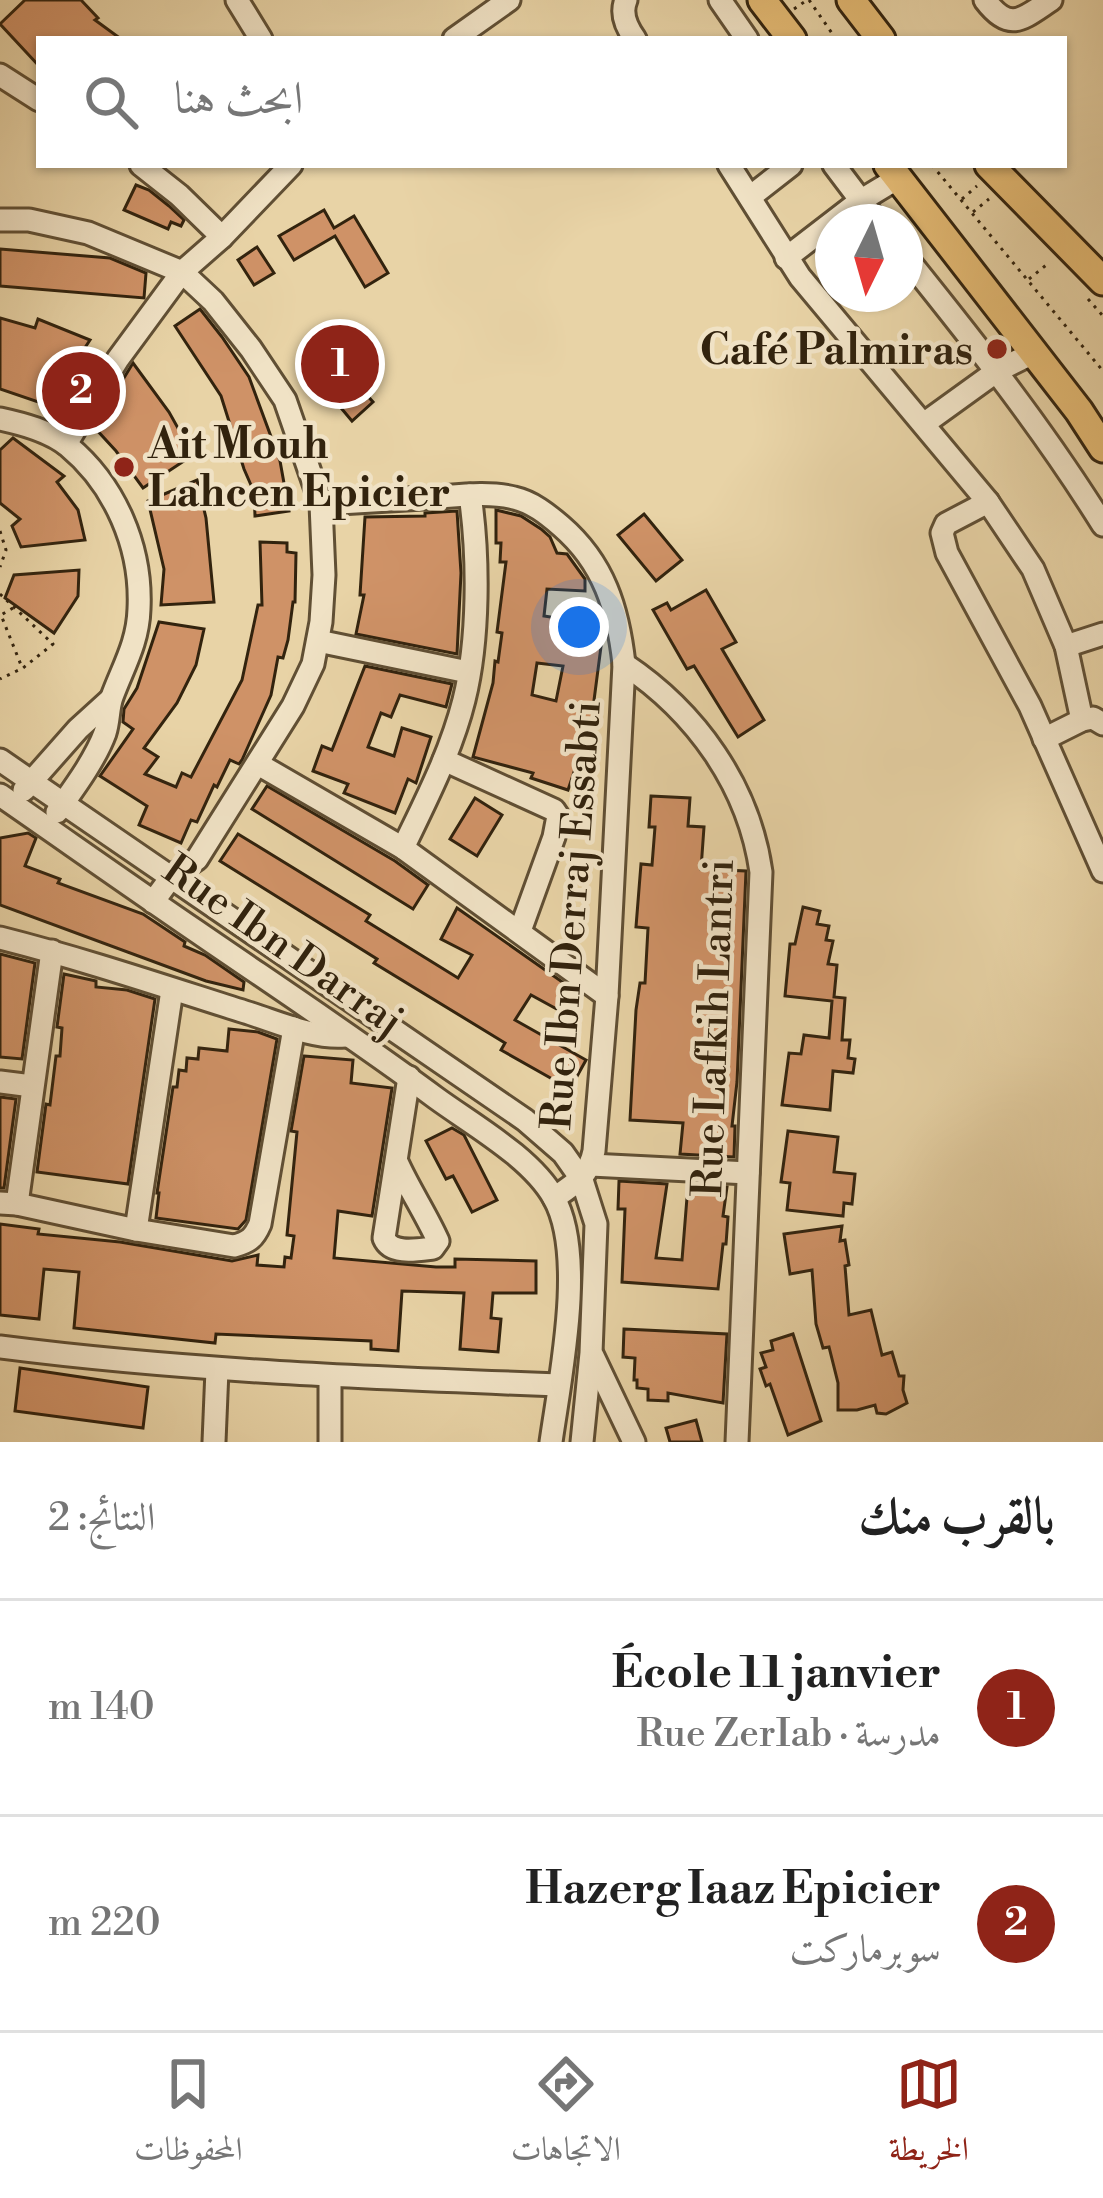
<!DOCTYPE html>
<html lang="ar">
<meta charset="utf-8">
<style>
:root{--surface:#fff;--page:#f6f6f6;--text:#222;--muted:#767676;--line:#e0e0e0;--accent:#8f2418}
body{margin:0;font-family:"Libre Bodoni",Amiri,serif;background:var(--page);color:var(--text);direction:rtl}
.compass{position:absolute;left:815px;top:204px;width:108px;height:108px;border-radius:50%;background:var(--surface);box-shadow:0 3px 9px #0004;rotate:185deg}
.you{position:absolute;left:579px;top:627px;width:42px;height:42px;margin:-30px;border:9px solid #fff;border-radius:50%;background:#1a73e8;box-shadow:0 0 0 18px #1a73e833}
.badge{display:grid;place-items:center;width:78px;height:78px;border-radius:50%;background:var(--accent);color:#fff;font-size:39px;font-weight:700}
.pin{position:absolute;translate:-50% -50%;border:6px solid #fff;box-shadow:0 3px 12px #0006}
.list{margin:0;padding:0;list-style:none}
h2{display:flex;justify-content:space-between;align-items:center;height:156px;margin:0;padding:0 48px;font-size:51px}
h2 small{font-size:39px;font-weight:400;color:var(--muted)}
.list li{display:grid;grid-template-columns:78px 1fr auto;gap:36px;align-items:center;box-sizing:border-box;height:216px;padding:0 48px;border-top:3px solid var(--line)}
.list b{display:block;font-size:45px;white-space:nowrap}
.list p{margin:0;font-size:39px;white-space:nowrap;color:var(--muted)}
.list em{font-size:39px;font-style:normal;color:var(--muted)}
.icon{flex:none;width:66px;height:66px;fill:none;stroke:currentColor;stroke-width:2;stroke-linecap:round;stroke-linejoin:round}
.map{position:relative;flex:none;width:1103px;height:1442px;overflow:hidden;direction:ltr}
.search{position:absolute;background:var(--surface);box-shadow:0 3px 9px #0004;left:36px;right:36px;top:36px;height:132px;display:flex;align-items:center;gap:30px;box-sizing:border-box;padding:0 42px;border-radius:0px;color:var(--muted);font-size:45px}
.sheet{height:588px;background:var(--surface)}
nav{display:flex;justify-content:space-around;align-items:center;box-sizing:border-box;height:168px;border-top:3px solid var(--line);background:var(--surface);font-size:33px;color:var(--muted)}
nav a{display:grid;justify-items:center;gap:6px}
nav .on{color:var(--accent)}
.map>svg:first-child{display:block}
.building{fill:#cf9267;stroke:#32230e;stroke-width:3;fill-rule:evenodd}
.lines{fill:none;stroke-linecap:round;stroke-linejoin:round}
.minor-casing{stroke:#604f34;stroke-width:27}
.major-casing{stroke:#32230e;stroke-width:33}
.path{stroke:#32230e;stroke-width:3;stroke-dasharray:3 6;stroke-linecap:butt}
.minor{stroke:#f0e2c5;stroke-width:21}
.major{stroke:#e4ba73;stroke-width:27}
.poi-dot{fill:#8f2418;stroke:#f0e2c5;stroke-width:4.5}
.labels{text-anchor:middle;stroke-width:9;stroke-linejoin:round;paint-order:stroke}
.poi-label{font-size:42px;font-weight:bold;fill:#32230e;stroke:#f0e2c5;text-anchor:end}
.street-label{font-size:42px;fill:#32230e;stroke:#f0e2c5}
</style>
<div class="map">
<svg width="1103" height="1442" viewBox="0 0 1103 1442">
<rect width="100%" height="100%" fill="#e8d3a6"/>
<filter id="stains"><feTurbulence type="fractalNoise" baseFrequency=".00167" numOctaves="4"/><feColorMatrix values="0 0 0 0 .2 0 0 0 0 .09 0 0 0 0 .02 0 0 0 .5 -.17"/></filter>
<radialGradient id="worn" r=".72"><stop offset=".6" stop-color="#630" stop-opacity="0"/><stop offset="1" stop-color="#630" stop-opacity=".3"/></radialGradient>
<g class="building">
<polygon points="25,0 81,0 98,18 95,20 121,39 39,39 39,66 0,24"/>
<polygon points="136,185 149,190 169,206 184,220 181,226 171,222 168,229 124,210"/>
<polygon points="324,210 334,228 354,216 388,273 365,287 335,236 294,260 279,236"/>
<polygon points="257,247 274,273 254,285 238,260"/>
<polygon points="0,249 110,258 146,273 144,298 0,286"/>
<polygon points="200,309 222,337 249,377 280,461 289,511 255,516 254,492 244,469 221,396 175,326"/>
<polygon points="0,318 35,328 38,319 90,340 47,405 0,389"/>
<polygon points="133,363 169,412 193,455 143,488 116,451 94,427"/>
<polygon points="357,384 373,402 352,421 336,402"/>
<polygon points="13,438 64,476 57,482 78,510 85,540 21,547 12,526 20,519 0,503 0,450"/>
<polygon points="197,480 206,518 214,602 161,605 164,569 148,501"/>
<path d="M496,510l25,6 20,13 9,8 7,16 10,1 18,25v12l-38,-2 -3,27 26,4 2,-18 25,3 5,19 -12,11 5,7 7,-3 -9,69 3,1 -4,26 -12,30 -3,-2 -9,27 -37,-12 2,-5 -60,-16 20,-74 2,-22 3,1 4,-29 -5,-1 9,-70h-6l1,-19h-5zM537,663l26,3 -7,35 -24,-6z"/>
<polygon points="457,511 461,573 457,654 356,634 364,595 360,595 365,517 425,516 425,513"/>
<polygon points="644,514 682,560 656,581 618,535"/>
<polygon points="260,542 287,543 287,552 296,553 295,602 293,602 288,640 283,658 278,657 271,695 242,760 239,764 230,760 217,787 214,785 197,822 191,820 181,843 139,825 147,806 100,776 133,729 123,722 124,709 137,688 159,622 204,629 196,665 177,703 144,748 158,757 145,774 176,787 182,773 191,777 242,680 258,605 262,605"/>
<polygon points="79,570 78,596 54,633 5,598 14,575"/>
<polygon points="706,590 736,642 722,649 764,720 738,737 694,666 687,669 653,610 667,603 671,610"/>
<polygon points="365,666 452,684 446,707 400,695 391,717 381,713 368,747 394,756 402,728 431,737 416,783 408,779 395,813 344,793 348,784 313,771 322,746 332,750"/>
<polygon points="267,786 395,861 428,885 413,909 252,809"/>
<polygon points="651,796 690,798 688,826 704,827 701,869 746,871 737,1082 732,1126 735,1126 734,1157 680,1154 683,1123 630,1120 636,1010 640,983 645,983 648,928 636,927 641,864 652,865 655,827 649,827"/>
<polygon points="475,798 502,815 477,856 450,839"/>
<polygon points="28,833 36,838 25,866 60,879 58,883 143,914 185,942 184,946 205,955 244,982 243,990 206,981 0,905 0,838"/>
<polygon points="238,834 370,915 366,921 458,978 472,955 441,939 457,908 568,986 565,992 573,997 564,1013 531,995 515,1020 586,1060 570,1089 501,1050 505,1043 374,963 377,959 220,861"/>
<polygon points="803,907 820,911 817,924 829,926 826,940 833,941 828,964 837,965 834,997 845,998 842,1040 850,1040 848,1058 855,1059 853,1073 833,1071 830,1110 782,1105 789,1053 801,1054 804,1035 829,1038 832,1001 785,996 790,944 795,944"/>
<polygon points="0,954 35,963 22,1059 0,1057"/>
<polygon points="64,974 96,981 96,987 127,990 155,999 128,1184 37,1172 46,1104 50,1105 56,1056 60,1056 62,1028 57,1027"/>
<polygon points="229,1029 258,1032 277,1039 246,1220 238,1229 156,1218 159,1193 157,1193 173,1087 177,1087 179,1070 186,1071 187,1058 198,1059 199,1048 227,1051"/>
<polygon points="304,1056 353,1060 351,1083 392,1088 372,1216 338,1211 334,1258 436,1267 455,1267 455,1259 536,1261 536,1293 493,1293 491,1318 501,1319 498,1352 460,1349 464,1293 402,1291 398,1351 371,1349 371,1341 216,1334 215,1343 74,1328 79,1272 44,1269 39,1319 0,1315 0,1224 39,1229 38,1234 120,1242 232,1261 258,1255 257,1265 284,1267 285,1257 291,1258 294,1236 287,1235 297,1132 291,1131"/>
<polygon points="0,1097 16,1099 4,1188 0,1188"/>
<polygon points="452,1128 464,1135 497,1200 472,1212 453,1176 446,1179 426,1141"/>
<polygon points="788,1131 838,1137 834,1172 855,1174 852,1204 844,1203 843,1216 787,1210 790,1183 781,1182"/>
<polygon points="619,1181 667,1184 656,1258 682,1260 688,1185 727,1187 723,1216 728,1217 726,1244 723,1244 718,1289 622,1282 625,1209 618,1209"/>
<polygon points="842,1226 840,1241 845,1240 849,1265 845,1266 849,1315 871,1310 882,1355 892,1352 899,1376 904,1376 903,1390 907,1403 886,1414 877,1413 875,1405 857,1410 838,1410 838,1383 829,1347 823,1348 816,1324 812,1270 790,1274 784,1234"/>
<polygon points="624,1329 727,1334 723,1403 668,1393 668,1401 648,1400 648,1389 637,1388 637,1380 634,1380 635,1358 623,1357"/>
<polygon points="793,1334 821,1421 788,1435 770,1384 766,1386 760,1369 766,1367 761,1353 773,1350 771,1341"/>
<polygon points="20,1368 148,1387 143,1428 15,1411"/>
<polygon points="696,1420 702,1442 670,1442 666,1428"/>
</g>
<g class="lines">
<defs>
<g id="minor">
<polyline points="237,0 261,39"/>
<path d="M626,0c-6,14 1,28 9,39"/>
<polyline points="720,0 747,39"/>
<path d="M985,0c25,33 37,19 66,0"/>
<polyline points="454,39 509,0"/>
<polyline points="0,75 39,100"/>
<polyline points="141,165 179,195 222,237"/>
<polyline points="729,165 800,277 988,502 1033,569 1066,646 1082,720"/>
<polyline points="834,165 877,222"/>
<polyline points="750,197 791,165"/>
<polyline points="0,220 29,220 88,233 182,272 213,301 251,349 285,400 321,504 324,575 321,622 313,664 293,706 197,859 172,876 153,902"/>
<path d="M905,256c70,87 139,174 198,269"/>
<polyline points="786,258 860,201 898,178"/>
<path d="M0,419c23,5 50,12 68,27 47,39 74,101 71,163 -1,34 -16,58 -27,88 -4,11 -3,24 -7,36 -10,27 -31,55 -48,79"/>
<polyline points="925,423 997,371 1033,353"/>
<polyline points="66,444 118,359 182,272 222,237 291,165"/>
<polyline points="988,502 946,524 942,533 947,553 1030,706 1103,871"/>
<path d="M321,504c40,-2 80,-5 119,-7 24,-2 51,-5 74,1 18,4 33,16 47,28 43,37 57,83 63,138l-17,332 -13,155c-5,25 -19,33 -40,47"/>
<polyline points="318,641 468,672"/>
<polyline points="1066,646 1103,634"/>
<path d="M624,664c72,48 125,122 137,208l-24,570"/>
<polyline points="1044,739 1082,720 1093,718 1103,724"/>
<polyline points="0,760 525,1120 563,1153 582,1180 596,1224 591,1353 582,1442"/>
<polyline points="444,760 554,810 558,816 554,837 520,931"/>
<polyline points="258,764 403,848 607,996"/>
<polyline points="24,790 78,729 111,699"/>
<path d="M0,795c65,45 130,91 196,136 80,55 162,109 240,167 37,27 96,60 118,100 32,57 6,180 -3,244"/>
<path d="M403,848c23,-48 48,-96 61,-148 15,-60 15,-143 6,-205"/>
<path d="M0,938c83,21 163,48 245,74 30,9 68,27 100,24"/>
<polyline points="0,1082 32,1086"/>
<path d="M397,1162c12,27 29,52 41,79l-5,7c-16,2 -42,7 -49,-10l25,-161"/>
<polyline points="591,1165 748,1173"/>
<path d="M0,1203l17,1 119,26 98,16c15,-4 20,-8 26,-22l34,-196"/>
<polyline points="17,1204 52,951"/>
<polyline points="136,1230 172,990"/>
<path d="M0,1347c186,24 372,31 559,38"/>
<polyline points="593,1356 634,1442"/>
<polyline points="214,1442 217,1370"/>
<polyline points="330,1442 330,1377"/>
</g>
<g id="major">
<polyline points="762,0 792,39"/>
<polyline points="851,0 881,39"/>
<polyline points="888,165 1079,411 1103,448"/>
<polyline points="989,165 1103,281"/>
</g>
</defs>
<use href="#minor" class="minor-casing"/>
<use href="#major" class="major-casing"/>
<g class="path">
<polyline points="809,0 836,39"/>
<polyline points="794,9 807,0"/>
<polyline points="932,165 1103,371"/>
<polyline points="962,199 977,186"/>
<polyline points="973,212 989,199"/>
<polyline points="1029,279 1050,262"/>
<polyline points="1088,299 1103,316"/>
<polyline points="0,531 6,550 0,567"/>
<polyline points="0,594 53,644 23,668 0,679"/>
<polyline points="13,608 1,615 21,665"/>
</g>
<use href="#minor" class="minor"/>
<use href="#major" class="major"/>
</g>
<g class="poi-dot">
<circle cx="997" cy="349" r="12"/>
<circle cx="124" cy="467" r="12"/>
</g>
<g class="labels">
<g class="poi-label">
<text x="973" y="364">Café Palmiras</text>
<text x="148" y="458" text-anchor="start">Ait Mouh<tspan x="148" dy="48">Lahcen Epicier</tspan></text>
</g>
<g class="street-label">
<text transform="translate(570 915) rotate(-86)" y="15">Rue Ibn Derraj Essabti</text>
<text transform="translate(284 944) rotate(35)" y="15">Rue Ibn Darraj</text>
<text transform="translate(712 1028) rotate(-88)" y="15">Rue Lafkih Lantri</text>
</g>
</g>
<rect width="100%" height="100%" filter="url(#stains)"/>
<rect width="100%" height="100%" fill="url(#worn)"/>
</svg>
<svg class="compass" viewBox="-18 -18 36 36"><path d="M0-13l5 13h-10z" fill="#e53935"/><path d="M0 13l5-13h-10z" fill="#767676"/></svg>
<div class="you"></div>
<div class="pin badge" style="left:340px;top:364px">1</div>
<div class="pin badge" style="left:81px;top:391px">2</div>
<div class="search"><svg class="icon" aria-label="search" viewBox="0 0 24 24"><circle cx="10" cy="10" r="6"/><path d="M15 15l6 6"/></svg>ابحث هنا</div>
</div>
<section class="sheet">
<h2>بالقرب منك<small>النتائج: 2</small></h2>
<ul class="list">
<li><span class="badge">1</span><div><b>École 11 janvier</b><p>مدرسة · Rue ZerIab</p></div><em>140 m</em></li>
<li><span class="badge">2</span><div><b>Hazerg Iaaz Epicier</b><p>سوبرماركت</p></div><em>220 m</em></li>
</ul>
</section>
<nav>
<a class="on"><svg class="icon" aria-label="map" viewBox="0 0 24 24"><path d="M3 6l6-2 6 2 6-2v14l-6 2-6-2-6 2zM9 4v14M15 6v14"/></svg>الخريطة</a>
<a><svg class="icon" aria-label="directions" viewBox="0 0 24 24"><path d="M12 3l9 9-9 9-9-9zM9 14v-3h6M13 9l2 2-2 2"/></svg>الاتجاهات</a>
<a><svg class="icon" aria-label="saved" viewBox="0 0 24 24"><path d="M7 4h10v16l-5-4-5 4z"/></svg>المحفوظات</a>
</nav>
